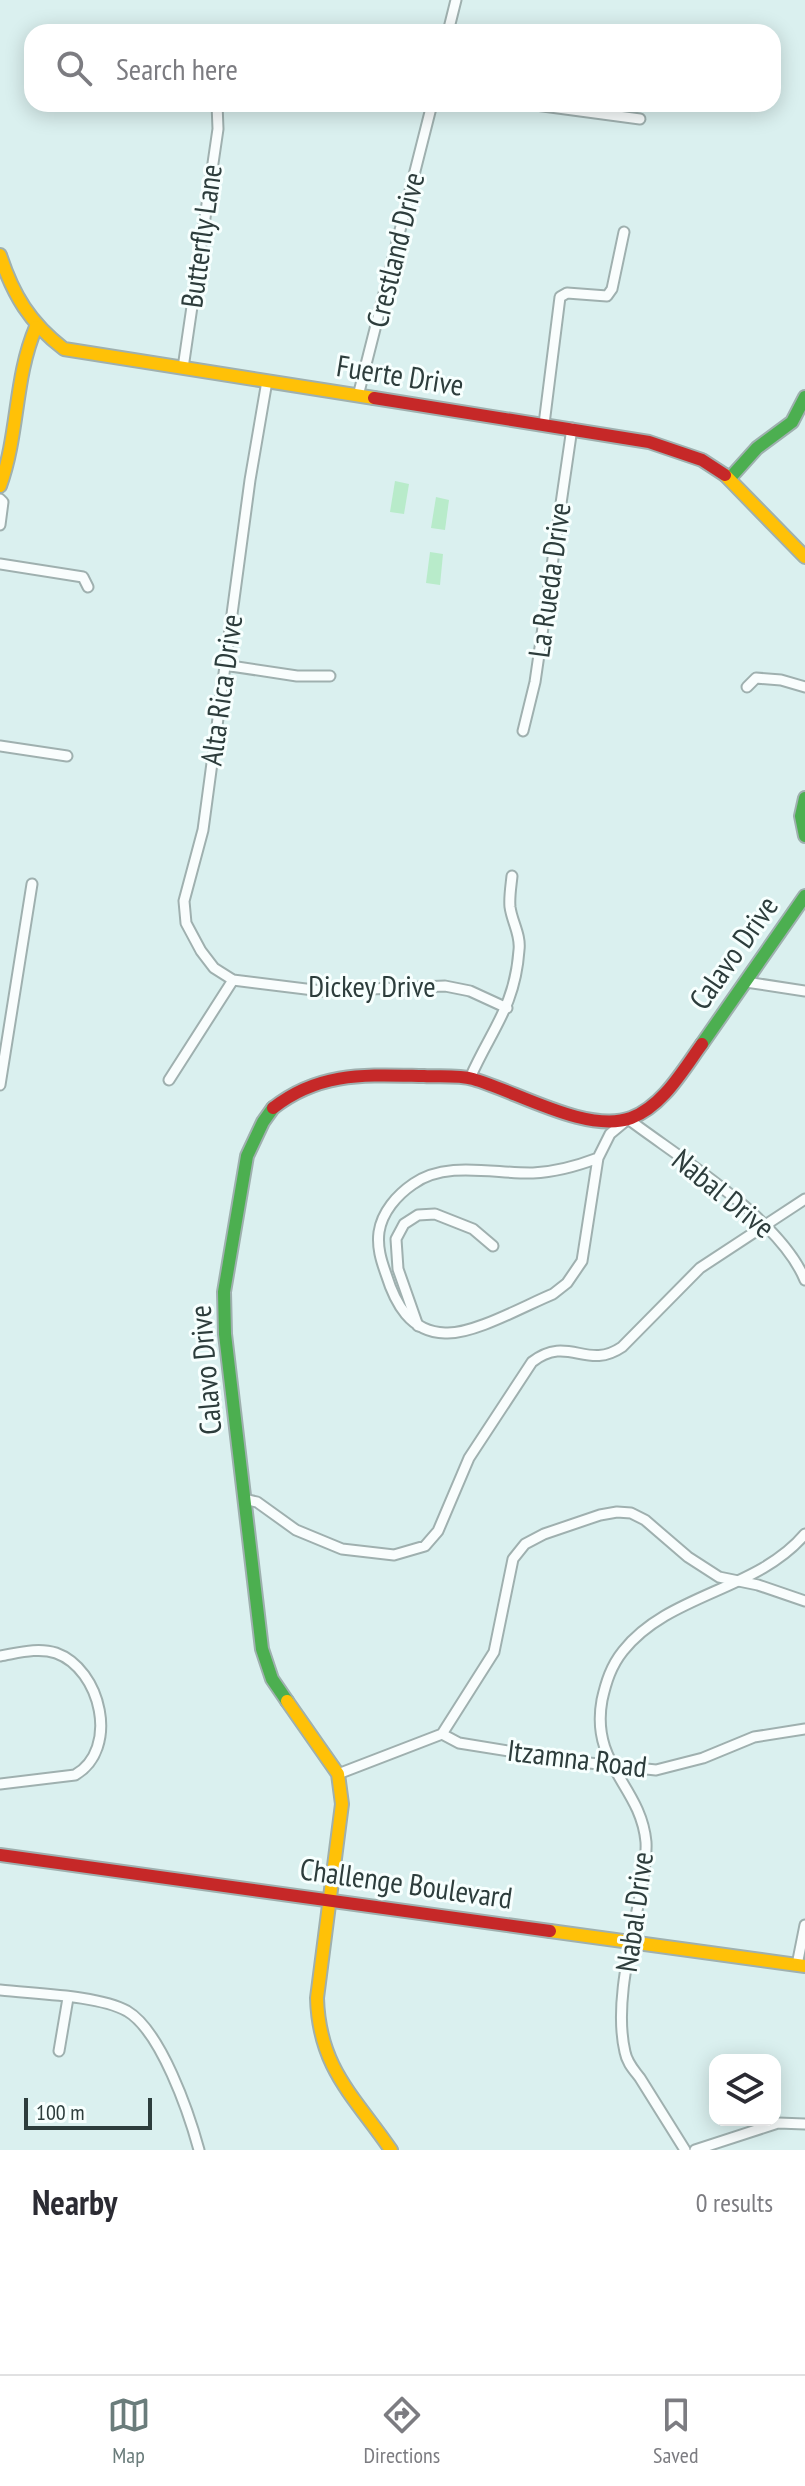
<!DOCTYPE html>
<style>
:root{--surface:#fff;--page:#f2f2f3;--text:#2b2b33;--muted:#7c7c81;--line:#e1e1e2;--accent:#6a7c7b}
body{margin:0;font-family:"PT Sans Narrow",sans-serif;background:var(--page);color:var(--text)}
.controls{position:absolute;right:24px;bottom:24px;display:grid;overflow:hidden;border-radius:16px;box-shadow:0 4px 20px #0003}
.controls button{width:72px;height:72px;display:grid;place-items:center;padding:0;border:0;border-bottom:2px solid var(--line);background:var(--surface);color:var(--text);font:40px sans-serif}
.scale{position:absolute;left:24px;bottom:20px;width:128px;box-sizing:border-box;padding-left:8px;border:4px solid #2d3d3c;border-top:0;font-size:22px;line-height:28px;white-space:nowrap;color:#2d3d3c;-webkit-text-stroke:6px #f7fffe;paint-order:stroke}
.list{margin:0;padding:0;list-style:none}
h2{display:flex;justify-content:space-between;align-items:center;height:104px;margin:0;padding:0 32px;font-size:34px}
h2 small{font-size:26px;font-weight:400;color:var(--muted)}
.icon{flex:none;width:44px;height:44px;fill:none;stroke:currentColor;stroke-width:2;stroke-linecap:round;stroke-linejoin:round}
.map{position:relative;flex:none;width:805px;height:2150px;overflow:hidden}
.search{position:absolute;background:var(--surface);box-shadow:0 4px 20px #0003;left:24px;right:24px;top:24px;height:88px;display:flex;align-items:center;gap:20px;box-sizing:border-box;padding:0 28px;border-radius:24px;color:var(--muted);font-size:30px}
.sheet{height:224px;background:var(--surface)}
nav{display:flex;justify-content:space-around;align-items:center;box-sizing:border-box;height:112px;border-top:2px solid var(--line);background:var(--surface);font-size:22px;color:var(--muted)}
nav a{display:grid;justify-items:center;gap:4px}
nav .on{color:var(--accent)}
.map>svg:first-child{display:block}
.green{fill:#b8ebca}
.lines{fill:none;stroke-linecap:round;stroke-linejoin:round}
.street-casing{stroke:#9fb0af;stroke-width:13}
.fast-casing{stroke:#9fb0af;stroke-width:16}
.slow-casing{stroke:#9fb0af;stroke-width:16}
.jam-casing{stroke:#9fb0af;stroke-width:16}
.street{stroke:#f9fdfd;stroke-width:9}
.fast{stroke:#4caf50;stroke-width:12}
.slow{stroke:#ffc107;stroke-width:12}
.jam{stroke:#c62828;stroke-width:12}
.labels{text-anchor:middle;stroke-width:6;stroke-linejoin:round;paint-order:stroke}
.street-label{font-size:30px;fill:#2d3d3c;stroke:#f7fffe}
</style>
<div class="map">
<svg width="805" height="2150" viewBox="0 0 805 2150">
<rect width="100%" height="100%" fill="#daf0ef"/>
<g class="green">
<polygon points="395,481 409,484 404,514 390,512"/>
<polygon points="436,497 449,500 445,530 431,528"/>
<polygon points="430,552 443,554 440,585 426,583"/>
</g>
<g class="lines">
<defs>
<g id="street">
<polyline points="448,32 456,0"/>
<polyline points="528,104 640,119"/>
<polyline points="183,368 218,129 217,104"/>
<polyline points="267,381 250,480 203,830 184,901 186,923 201,951 214,968 233,980 322,991 445,986 470,991 507,1008"/>
<polyline points="358,396 432,104"/>
<polyline points="544,424 560,297 567,293 607,296 612,289 624,232"/>
<polyline points="0,499 3,502 0,525"/>
<polyline points="0,564 83,577 88,587"/>
<polyline points="224,665 297,676 330,676"/>
<polyline points="747,687 756,678 781,680 805,687"/>
<polyline points="523,731 535,682 572,428"/>
<polyline points="0,746 67,756"/>
<polyline points="746,982 805,991"/>
<path d="M470,1078c21,-48 45,-71 49,-128 2,-15 -7,-28 -9,-43 -1,-10 1,-21 2,-31"/>
<polyline points="169,1080 233,980"/>
<polyline points="0,1085 32,884"/>
<path d="M598,1158l-16,103 -15,22 -14,11c-27,11 -80,41 -108,39 -35,-1 -50,-30 -59,-59 -5,-14 -9,-27 -7,-42 3,-20 18,-37 34,-48 33,-24 82,-10 120,-11 22,-1 44,-7 65,-15l12,-24 18,-15c53,40 152,100 177,161"/>
<polyline points="418,1326 398,1269 396,1239 404,1224 418,1215 435,1214 473,1229 493,1246"/>
<path d="M244,1499l13,3 39,28 46,19 52,6 31,-9 13,-15 31,-73 63,-96c36,-28 55,9 90,-15l78,-79 105,-69"/>
<path d="M0,1656c18,-3 38,-9 56,-3 45,16 64,96 19,122l-75,9"/>
<polyline points="442,1734 459,1743 570,1761 656,1770 703,1758 754,1737 805,1729"/>
<polyline points="338,1774 442,1734 494,1652 513,1559 525,1544 544,1534 600,1515 617,1512 631,1513 645,1520 688,1557 719,1577 758,1585 805,1601"/>
<polyline points="797,1965 805,1925"/>
<path d="M0,1990c34,4 98,5 127,21 34,20 62,102 72,139"/>
<polyline points="59,2051 68,1998"/>
<path d="M685,2150c-15,-24 -30,-48 -45,-72 -6,-8 -13,-15 -15,-26 -11,-47 6,-109 15,-156 3,-18 7,-36 6,-54 -5,-56 -56,-77 -44,-142 4,-18 9,-34 21,-49 46,-58 134,-60 182,-117"/>
<polyline points="695,2150 778,2123 805,2124"/>
</g>
<g id="fast">
<polyline points="730,478 757,448 792,422 805,397"/>
<polyline points="805,798 801,816 805,836"/>
<polyline points="702,1044 805,896"/>
<polyline points="273,1108 263,1122 247,1156 224,1292 225,1334 262,1649 272,1679 287,1701"/>
</g>
<g id="slow">
<path d="M0,255c13,40 30,68 64,94l310,49"/>
<polyline points="725,475 805,557"/>
<path d="M0,486c19,-52 14,-108 36,-159"/>
<path d="M287,1701l51,73 4,30 -25,194c2,70 37,98 74,152"/>
<polyline points="550,1931 805,1966"/>
</g>
<g id="jam">
<polyline points="374,398 649,442 702,460 725,475"/>
<path d="M273,1108c47,-37 94,-33 151,-32 16,1 34,-1 49,3 43,12 114,55 158,39 32,-12 52,-48 71,-74"/>
<polyline points="0,1855 550,1931"/>
</g>
</defs>
<use href="#street" class="street-casing"/>
<use href="#fast" class="fast-casing"/>
<use href="#slow" class="slow-casing"/>
<use href="#jam" class="jam-casing"/>
<use href="#street" class="street"/>
<use href="#fast" class="fast"/>
<use href="#slow" class="slow"/>
<use href="#jam" class="jam"/>
</g>
<g class="labels">
<g class="street-label">
<text transform="translate(202 236) rotate(-82)" y="10">Butterfly Lane</text>
<text transform="translate(396 250) rotate(-76)" y="10">Crestland Drive</text>
<text transform="translate(400 376) rotate(9)" y="10">Fuerte Drive</text>
<text transform="translate(550 580) rotate(-82)" y="10">La Rueda Drive</text>
<text transform="translate(222 690) rotate(-82)" y="10">Alta Rica Drive</text>
<text transform="translate(734 953) rotate(-55)" y="10">Calavo Drive</text>
<text x="372" y="997">Dickey Drive</text>
<text transform="translate(723 1194) rotate(39)" y="10">Nabal Drive</text>
<text transform="translate(206 1370) rotate(-95)" y="10">Calavo Drive</text>
<text transform="translate(577 1759) rotate(7)" y="10">Itzamna Road</text>
<text transform="translate(406 1884) rotate(8)" y="10">Challenge Boulevard</text>
<text transform="translate(635 1912) rotate(-82)" y="10">Nabal Drive</text>
</g>
</g>
</svg>
<div class="controls">
<button><svg class="icon" aria-label="layers" viewBox="0 0 24 24"><path d="M12 4l9 5-9 5-9-5zM3 14l9 5 9-5"/></svg></button>
</div>
<div class="scale">100 m</div>
<div class="search"><svg class="icon" aria-label="search" viewBox="0 0 24 24"><circle cx="10" cy="10" r="6"/><path d="M15 15l6 6"/></svg>Search here</div>
</div>
<section class="sheet">
<h2>Nearby<small>0 results</small></h2>
<ul class="list">
</ul>
</section>
<nav>
<a class="on"><svg class="icon" aria-label="map" viewBox="0 0 24 24"><path d="M3 6l6-2 6 2 6-2v14l-6 2-6-2-6 2zM9 4v14M15 6v14"/></svg>Map</a>
<a><svg class="icon" aria-label="directions" viewBox="0 0 24 24"><path d="M12 3l9 9-9 9-9-9zM9 14v-3h6M13 9l2 2-2 2"/></svg>Directions</a>
<a><svg class="icon" aria-label="saved" viewBox="0 0 24 24"><path d="M7 4h10v16l-5-4-5 4z"/></svg>Saved</a>
</nav>
